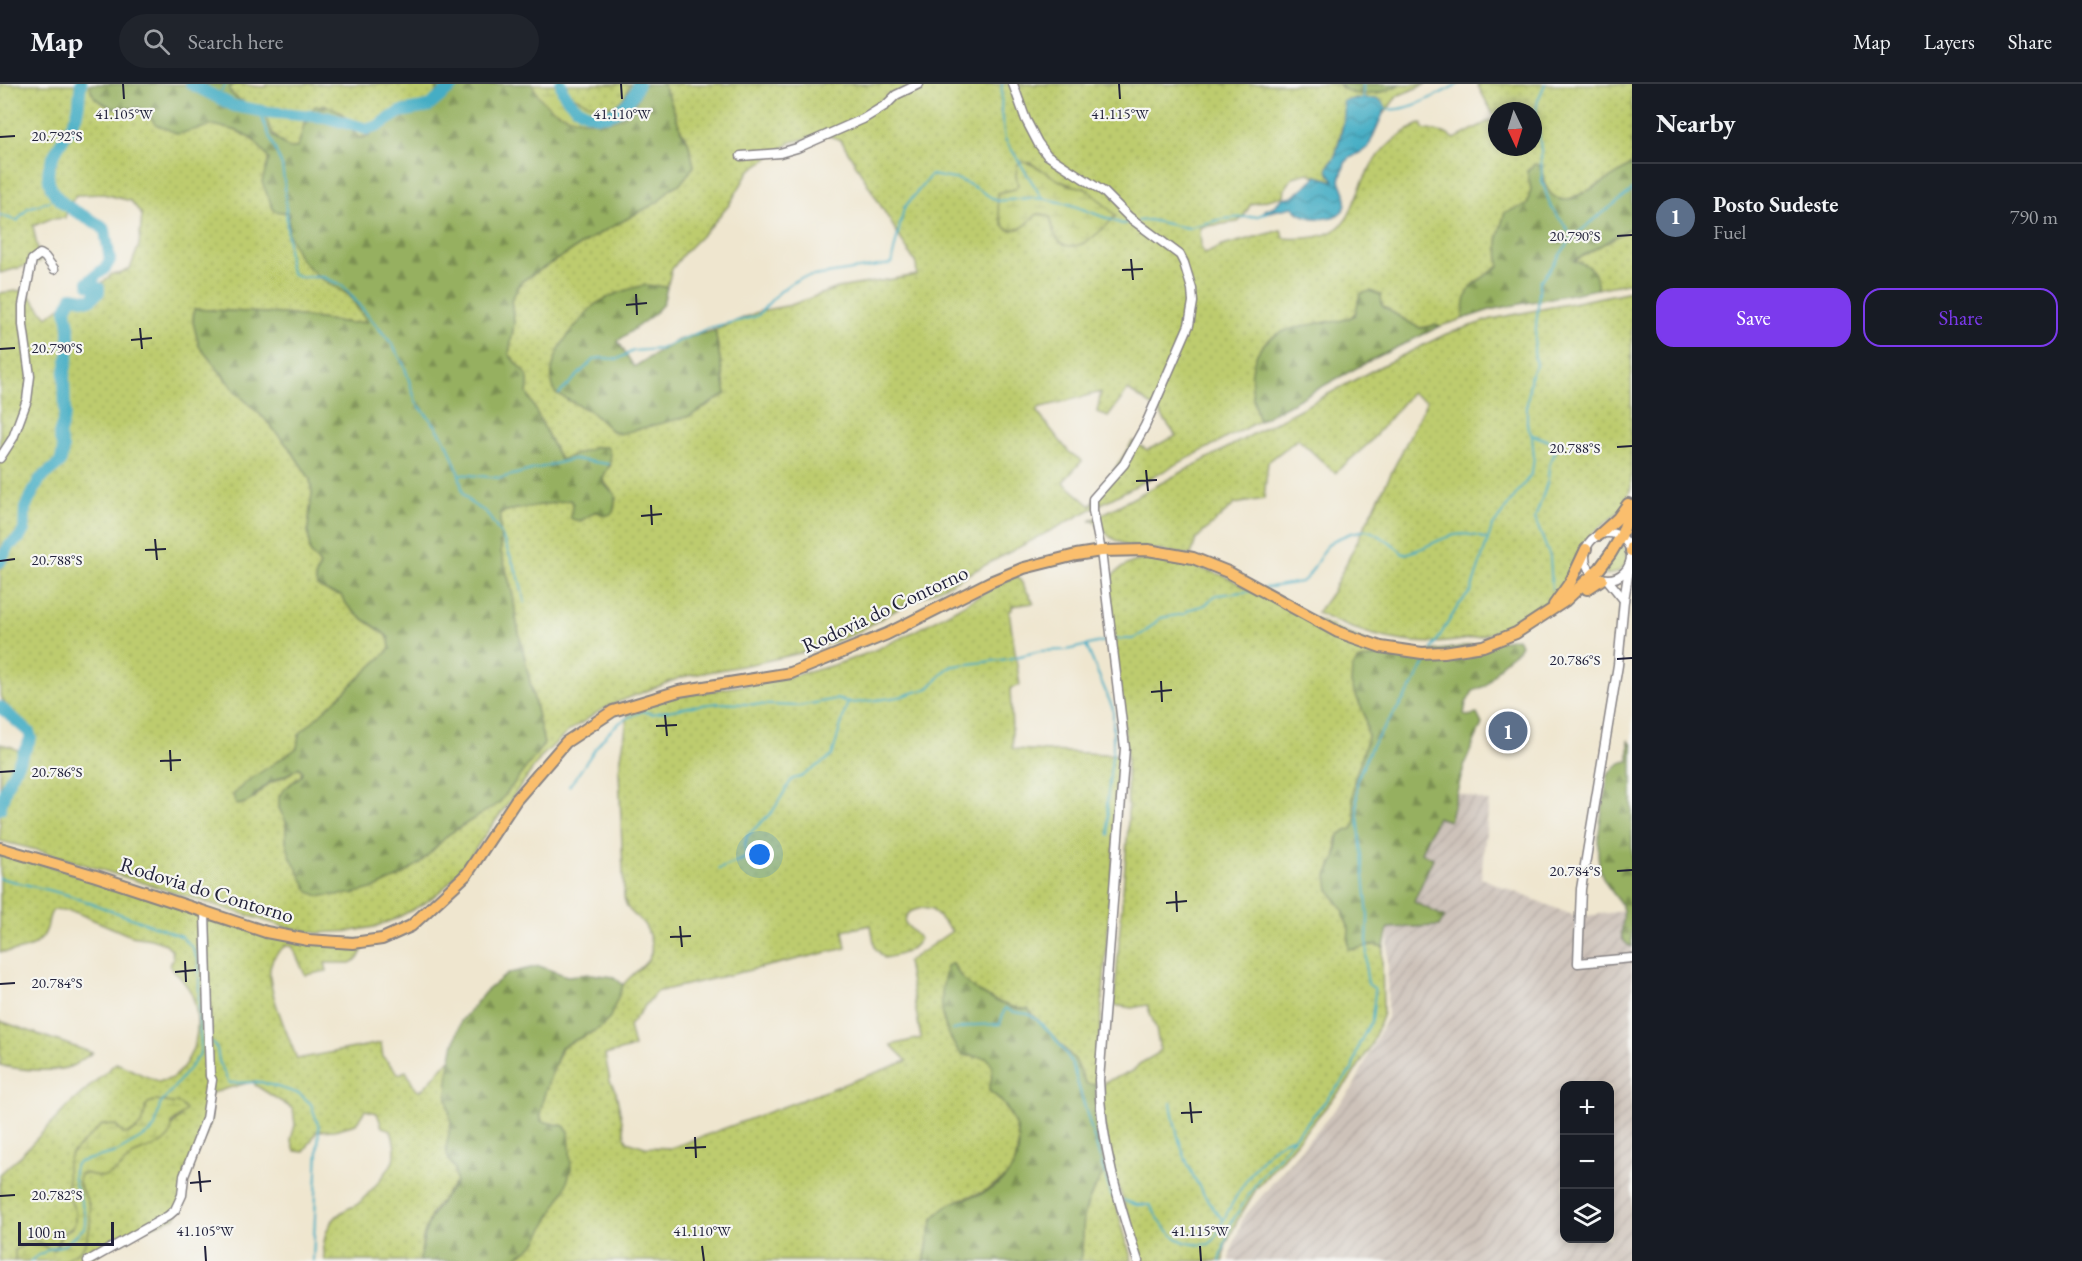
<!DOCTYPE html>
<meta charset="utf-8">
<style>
:root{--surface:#171b24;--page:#20242c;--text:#f1f3f6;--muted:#9ea1a6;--line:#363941;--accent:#7c3aed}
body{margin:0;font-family:"EB Garamond",serif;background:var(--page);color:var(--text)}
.controls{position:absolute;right:18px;bottom:18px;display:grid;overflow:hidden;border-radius:12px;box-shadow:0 3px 9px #0003}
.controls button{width:54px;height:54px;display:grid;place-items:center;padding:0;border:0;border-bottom:2px solid var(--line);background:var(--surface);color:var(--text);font:30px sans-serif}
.compass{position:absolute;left:1488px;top:18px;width:54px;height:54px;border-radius:50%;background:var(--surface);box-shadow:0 3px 9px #0003;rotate:176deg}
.scale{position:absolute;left:18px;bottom:15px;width:96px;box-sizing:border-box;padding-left:6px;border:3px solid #22223b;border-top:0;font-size:16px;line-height:21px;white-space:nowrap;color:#22223b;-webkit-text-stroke:4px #f6f6f2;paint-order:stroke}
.you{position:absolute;left:760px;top:771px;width:21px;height:21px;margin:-15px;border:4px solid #fff;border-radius:50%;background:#1a73e8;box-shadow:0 0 0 9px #1a73e833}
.badge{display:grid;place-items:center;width:39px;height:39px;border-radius:50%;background:var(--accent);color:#fff;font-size:20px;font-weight:700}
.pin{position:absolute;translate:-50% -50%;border:3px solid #fff;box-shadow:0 2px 6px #0006}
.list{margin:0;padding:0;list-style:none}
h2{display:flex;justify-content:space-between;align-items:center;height:78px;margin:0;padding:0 24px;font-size:26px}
h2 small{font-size:20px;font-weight:400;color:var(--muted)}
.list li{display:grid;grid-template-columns:39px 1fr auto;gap:18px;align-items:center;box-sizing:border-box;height:108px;padding:0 24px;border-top:2px solid var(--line)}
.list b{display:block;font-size:22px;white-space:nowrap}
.list p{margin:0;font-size:20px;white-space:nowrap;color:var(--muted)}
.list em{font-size:20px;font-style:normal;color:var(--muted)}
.actions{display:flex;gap:12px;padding:18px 24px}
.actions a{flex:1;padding:14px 0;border:2px solid var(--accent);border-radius:18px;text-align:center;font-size:21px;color:var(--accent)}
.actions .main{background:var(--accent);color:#fff}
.icon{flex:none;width:33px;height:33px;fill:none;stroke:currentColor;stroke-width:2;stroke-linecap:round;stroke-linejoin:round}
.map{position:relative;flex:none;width:1632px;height:1177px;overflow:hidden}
header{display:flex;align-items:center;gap:36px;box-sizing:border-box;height:84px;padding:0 30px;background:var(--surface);border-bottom:2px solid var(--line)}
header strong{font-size:28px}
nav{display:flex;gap:33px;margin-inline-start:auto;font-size:21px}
.search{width:420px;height:54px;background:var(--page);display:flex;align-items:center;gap:15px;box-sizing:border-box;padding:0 21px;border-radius:33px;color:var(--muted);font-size:22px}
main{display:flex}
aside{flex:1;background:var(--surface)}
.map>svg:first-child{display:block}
.industrial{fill:url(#industrial-furrows);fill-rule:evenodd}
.grass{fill:url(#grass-dots);stroke:#707754;stroke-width:1.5;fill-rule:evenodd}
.forest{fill:url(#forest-firs);stroke:#5c694e;stroke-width:1.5}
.wetland{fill:url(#wetland-marsh);stroke:#707754;stroke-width:1.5}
.water{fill:url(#water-waves);stroke:#346880;stroke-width:1.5}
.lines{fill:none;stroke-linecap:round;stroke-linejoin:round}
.stream{stroke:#45adc4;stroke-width:2}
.river{stroke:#45adc4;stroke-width:12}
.minor-casing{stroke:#888485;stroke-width:11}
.major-casing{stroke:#888485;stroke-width:14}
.minor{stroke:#fff;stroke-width:8}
.major{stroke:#fabe6d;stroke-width:10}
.ticks{fill:none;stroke:#22223b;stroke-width:2}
.labels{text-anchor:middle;stroke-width:4.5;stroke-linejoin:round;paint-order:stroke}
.street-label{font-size:21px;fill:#22223b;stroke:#f6f6f2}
.ticks-label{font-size:15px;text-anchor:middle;fill:#22223b;stroke:#f6f6f2;stroke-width:4.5;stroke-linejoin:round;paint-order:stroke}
</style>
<header>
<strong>Map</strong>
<div class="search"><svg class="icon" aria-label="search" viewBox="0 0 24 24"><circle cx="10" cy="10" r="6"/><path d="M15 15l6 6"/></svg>Search here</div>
<nav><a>Map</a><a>Layers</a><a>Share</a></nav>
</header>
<main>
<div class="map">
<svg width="1632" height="1177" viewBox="0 0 1632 1177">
<defs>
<pattern id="industrial-furrows" width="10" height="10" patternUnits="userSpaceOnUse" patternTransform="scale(1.5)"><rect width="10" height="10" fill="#cdc2b9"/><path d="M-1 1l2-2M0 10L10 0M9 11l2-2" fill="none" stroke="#b0a6a0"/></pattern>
<pattern id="grass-dots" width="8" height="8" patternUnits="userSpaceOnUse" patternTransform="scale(1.5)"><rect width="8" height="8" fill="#bdcc6e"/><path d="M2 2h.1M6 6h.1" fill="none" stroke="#a2af60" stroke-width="1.8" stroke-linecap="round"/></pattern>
<pattern id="forest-firs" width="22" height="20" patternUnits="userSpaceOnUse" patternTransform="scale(1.5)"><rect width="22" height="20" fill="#96b061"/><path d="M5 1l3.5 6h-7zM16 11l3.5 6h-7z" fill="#7a8f51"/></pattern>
<pattern id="wetland-marsh" width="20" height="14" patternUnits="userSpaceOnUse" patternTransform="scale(1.5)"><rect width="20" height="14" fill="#bdcc6e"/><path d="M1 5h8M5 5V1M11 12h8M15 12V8" fill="none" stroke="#a2af60"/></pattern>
<pattern id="water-waves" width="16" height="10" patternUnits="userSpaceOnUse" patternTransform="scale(1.5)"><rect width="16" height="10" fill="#45adc4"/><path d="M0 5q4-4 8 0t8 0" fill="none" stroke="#398ca0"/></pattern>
</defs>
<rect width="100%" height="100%" fill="#f6f6f2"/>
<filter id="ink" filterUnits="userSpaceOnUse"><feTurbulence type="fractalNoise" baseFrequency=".0167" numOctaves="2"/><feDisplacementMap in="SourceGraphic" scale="12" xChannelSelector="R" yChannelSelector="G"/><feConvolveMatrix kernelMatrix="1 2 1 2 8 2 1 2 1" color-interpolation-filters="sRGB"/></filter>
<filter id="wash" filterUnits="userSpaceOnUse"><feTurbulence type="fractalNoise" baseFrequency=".008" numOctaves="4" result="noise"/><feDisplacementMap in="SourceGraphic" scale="24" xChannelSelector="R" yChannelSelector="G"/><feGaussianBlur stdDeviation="1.35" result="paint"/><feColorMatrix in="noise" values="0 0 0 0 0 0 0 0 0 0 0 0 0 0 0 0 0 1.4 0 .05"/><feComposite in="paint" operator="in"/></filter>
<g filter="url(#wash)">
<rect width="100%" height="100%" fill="#efe6cf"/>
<path class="industrial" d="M1384,687l105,31 -8,76 96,39 55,-7v351h-402v-6l13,-37 110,-130 34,-71 2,-119zM1564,1002h46v152h-46z"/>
<g class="grass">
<path d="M0,0h90c2,13 14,23 27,25 15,2 25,-4 36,9 39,5 97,1 117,43 8,16 13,35 20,52l-2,9 30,55 31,18 18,27 -18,1 -65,-9 -90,-5 -1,12 6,25 37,46 29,27 26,31 19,29 2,14 -4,36 2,23 10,13 -5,13 13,14 13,3c11,23 31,27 48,43l1,11 -36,34 -55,58 -2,7 -11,9 -32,42 11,-13 26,-13 7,-6 4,4 -1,5 -12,9 -10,23 7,13v20l89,47 28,-14 18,-12 28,-28 28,-17 67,-73 -27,-120 -4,-29 -12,-43 -1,-37 6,-4 64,-11 3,1 -1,18 9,2 15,-10 17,2 3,-16 -13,-17 2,-8 6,-7 -15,-18 -35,14 -34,-68c4,-22 -8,-24 -18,-39l5,-31 -3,-23 11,-19 73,-45 63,-34 13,-14 10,-5 13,-17 -6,-25 -7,-10 -12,-34 -7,-13h677l3,5 36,5 22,-10h26l-29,12 -12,17 1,-6 -17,-8h-15l-8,13 -11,44 -6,8 6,18 -27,-9 -15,4 -8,12 -1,7 -33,8 -8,13 -5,5 -38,5 1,21 4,6 17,-8 59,-16 3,8c25,2 57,-1 67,-28 6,-15 11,-29 19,-42 13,-21 30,-35 52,-45l1,6 21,4 11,6 40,-21 -18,-34h155v80c-11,8 -56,36 -68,36 -16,-1 -22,-20 -22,-33l-7,-3 -8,7 4,18 -4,16 -22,7 -7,25 1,29c-28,22 -32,14 -36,53l-22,7 -6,-1 -16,3 -37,-22 -1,-11 -23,5c1,24 -23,22 -41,23l-63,82 5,16 -308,162 -50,24 -45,26 -47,18 -52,12 -75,14 -64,25 -20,10 -29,19 -27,25 -84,117 -15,16 -18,14 -30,16 -21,8 -22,4 -34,2 -33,-6 -244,-76 -41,-10v-97l12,3 7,4 1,5 9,-3 5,-18 -5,-9 -18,-13 -11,-17v-403l25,-3 22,27 24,-18h13l28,-25h7l11,-5 9,-24 3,-30 -11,-14 -28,-7 -27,1 -9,14 -2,9 -15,1 -17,7 7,36 -40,11zM1497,27h36v36h-36zM824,50l17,6 75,124 1,11 -79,13 -47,17 -31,6 -45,19 11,64 -114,37 -21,-20 -24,-11 27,-95c29,-15 41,-20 73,-18l5,-18 12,-16 27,-27 18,-21 20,-34 43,-29zM1030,78c16,13 34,23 55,26l-32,40 -3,-11c-9,-4 -16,-4 -21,5l-26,4 -6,-33 18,-4 3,-3 -2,-11zM1128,306l29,19 19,27 -29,14 -14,-9 -42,65 -28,-24 19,-21 -13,-9 -32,-40 1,-4 63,-16 -4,20 11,5z"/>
<path d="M235,0c11,0 20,3 30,3l2,-3h171c-3,16 -12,29 -29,32 -6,1 -13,0 -19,3 -11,6 -18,18 -31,19l-7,-4c-3,-16 -15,-23 -28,-30l-18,14 -8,29 -8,2c-15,-9 -13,-12 -23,-24 -10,-14 -25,-22 -37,-33v-5z"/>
<path d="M562,0h68c-10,39 -44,19 -69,7z"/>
<polygon points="1632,143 1632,198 1597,205 1597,200 1573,178"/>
<path d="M1632,207l-1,196c-2,6 -4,13 -7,18 -8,14 -27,21 -37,34 -8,11 -10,25 -16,37 -4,7 -10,13 -15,18 -9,10 -22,17 -33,24 -68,39 -139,28 -206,-5l15,-21 95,-191 -16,-8 -43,51 -33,29 -37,-34 -30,23 -4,37 -29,5 -39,35 -5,16 -64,-9 -17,-9 -16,-16h-4l285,-152 71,-35 46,-15z"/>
<path d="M1622,459l6,13c-3,14 -13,21 -27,17z"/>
<path d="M1151,475l34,5 40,12 36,20 131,56 -34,9v39l7,16 3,21 -14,45 -1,18 3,21 -4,8 -15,9 -1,19 -5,8 3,33 10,13v6l5,11 -1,16 6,6 14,-6 16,3 -2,8 1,58 -12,33 -20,32 -95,111 -19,32 -12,26 -1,14h-81l-34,-103 -7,-49 2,-27 29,-11 6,-7 18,-10 3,-4 -4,-21 -9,-24 -15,3 -18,-3 14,-177 -1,-72 -19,-175c11,-15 25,-21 43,-22z"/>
<path d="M1017,491l17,28 -22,3v4l-3,1 11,74 -10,4 3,60 108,6 -25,330 -10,-1 -11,-24 -47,-51c-18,1 -47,-14 -62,-26 -5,-4 -8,-11 -11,-16l-10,6 -2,47 19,35 25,3c10,11 4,19 2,32l11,8 14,24 5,19 -5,28 -13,12 -18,11 -25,8 -25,18 -9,43h-411l7,-7 8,-4 36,-124 -23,-5c-3,-21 14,-53 21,-74 12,-6 26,-12 37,-19 16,-10 15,-30 25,-44 10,-14 31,-21 27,-40 -1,-7 -3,-16 -9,-22 -9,-10 -15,-9 -18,-25l-5,-127 10,-62 23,-7c64,-12 137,-20 197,-41 59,-21 113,-56 168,-85zM922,824l10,2 20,21 -45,31 14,76 -30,7 16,16 -236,87 -26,-1 -18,-6 -2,-5 -9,-44 -6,-11 -5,-26 29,-8 -5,-21 27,-34 190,-44 -3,-17 28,-6 4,23 9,10c16,-3 27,-5 36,-19l-15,-16c0,-11 8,-13 17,-15z"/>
<path d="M0,767l282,86 81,3 1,7 -6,12 -8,4h-25l2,8 -22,4 -13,-29h-7c-6,5 -12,10 -14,18 -7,20 18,73 26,95l84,-16 2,14 16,17 7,-3 10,18 3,2 4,-2 28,-31 -4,39 4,26 -3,35 7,11 1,13 -24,30 -9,25 -3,24h-95c-4,-22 2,-41 22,-52 4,-2 9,-3 12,-6 10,-10 35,-36 36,-49 1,-8 -2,-16 -4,-24l-9,-3 -5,-14 -12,-3 -9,14 -22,6 -17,1 -13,21 -9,-1 -4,-12 4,-14 -2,-16 -38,-24 -1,-4 -46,13 2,28 -5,14 -20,34 -1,27 -9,21 -54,19 -33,24h-24c5,-7 14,-6 19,-14 7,-12 9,-28 6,-42 -3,-11 -14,-19 -9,-31 10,-3 17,5 27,2 12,-4 18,-17 29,-23 7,-4 20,-5 25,-11 8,-8 9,-18 20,-25l-36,-10c2,14 -8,26 -22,27l-5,-6 -16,-3 -30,29 -4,41 7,16v12l-3,5 -11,6 -6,16 -9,-2 -7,-6c-9,1 -17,2 -24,8v11h-15v-87l19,-17 51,-53 46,-41c11,4 33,16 43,18 19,2 32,-25 36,-39 4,-14 2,-34 -3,-47 -5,-12 -15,-20 -23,-30l4,-6 -1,-9 -6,-6 -15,-5 -20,-3 -56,-24 -22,-2c-5,6 -4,11 -6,18 -6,21 -29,24 -47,24z"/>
<path d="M0,937l84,29 8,3c-7,4 -13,10 -20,13 -15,7 -56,4 -72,-1z"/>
<path d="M1106,1085l26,92h-52c4,-14 2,-29 4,-44 2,-17 14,-33 22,-48z"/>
</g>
<g class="forest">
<path d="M90,0h145l-5,3v5l6,6 28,15 9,23 17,13 8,-2 8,-29 9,-12c11,-2 24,2 31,12 6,8 5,15 14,20l8,-1 6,-6 4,-10c28,-8 53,0 60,-37h94l4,6 39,29 26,3 35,-22 4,-7 -7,-6 4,-3h25l7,13 12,34 7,10 6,25 -13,17 -10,5 -13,14 -63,34 -73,45 -11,19 3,23 -5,31c11,17 23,14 18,39l33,67 36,-13h11c14,26 -20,27 7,46l2,4 -3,16 -8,3 -9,-5c-9,5 -16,15 -26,6l3,-14 -3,-3 -64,11 -6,4 1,37 12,43 4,29 27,120 -45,59 -50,31 -28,28 -18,13 -28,13 -23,6 -33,2 -10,-4 -19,-36 -4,-15v-19l-7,-14v-11l4,-7 18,-14 1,-5 -3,-4c-10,8 -21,10 -31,17 -14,9 -13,19 -32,21l-3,-10 13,-13 51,-34 2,-14 91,-85 -1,-11c-17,-17 -37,-20 -48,-43l-13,-3 -11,-6 -2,-8 5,-13 -10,-13 -2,-23 4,-36 -2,-14 -19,-29 -26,-31 -29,-27 -37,-46 -6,-24 1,-13 90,5 65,9 18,-1 -18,-27 -31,-18 -19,-20 -11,-24 1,-20 -15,-2 -12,-29 7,-23 -15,-19 -16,-9 -25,-6 -35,9 -23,-10 -7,-11 -8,-5h-28l-17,-10 -4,-7z"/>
<path d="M1339,0h61c-16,10 -48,18 -61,0z"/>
<path d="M1535,80l8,2 -1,2c0,12 6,31 22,32 11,0 58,-28 68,-36v63l-58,34c17,4 23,9 23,28l-107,21 -27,9c2,-37 10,-33 36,-53l-1,-29 7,-25 22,-7 4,-16 -4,-18z"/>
<path d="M645,201l22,2 -4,17 -9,10 -36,27 16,26 44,-27 37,-10 11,64 -36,22 -71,18 -7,-3 -22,-20 -35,-18c-11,-27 7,-53 25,-72 5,-6 10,-13 16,-17 15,-10 32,-15 49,-19z"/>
<path d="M1370,207l11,4 1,11c7,4 34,22 39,22 8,0 12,-4 20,-2l-70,34 -112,61c-9,-28 -15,-67 15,-85 11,-7 27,-10 40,-12 14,-3 28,-1 41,-9l5,-21z"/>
<path d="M1517,554l4,7 -3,5 -14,11 -19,25 -12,5 -7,12 -2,11 3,2 10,-2 5,10 -17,39 -16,58 -12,-4 -16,35 12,6 -19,44 31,15 -6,9 -51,2 -4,19c-16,-5 -22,3 -36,2l1,-21 -5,-11v-6l-15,-21 -2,-15 9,-18 3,-23 13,-5 4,-8 -3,-21 1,-18 14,-45 -3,-21 -14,-32 1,-16 6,-7 34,-9 21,2z"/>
<path d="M1629,657l3,4v202c-19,-9 -6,-21 -9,-37 -3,-12 -15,-20 -20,-32 -12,-28 1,-73 5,-103 6,-7 12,-14 21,-14z"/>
<path d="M952,879c4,6 8,15 14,19 14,13 44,28 62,27l47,51 11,24 10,1v40l10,44c-8,15 -20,31 -22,49 -2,14 0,29 -4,43h-156c4,-12 4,-35 11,-44 12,-17 30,-17 48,-24 26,-12 41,-33 34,-62 -5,-17 -14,-31 -28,-40 2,-14 8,-22 -2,-33l-25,-3c-23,-26 -24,-56 -15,-89z"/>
<path d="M539,882l28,10 24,-2 23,3 9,8 -13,32 -10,11 -39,19c-6,21 -23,54 -20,74l23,5 5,5 2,38 -6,20 -28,52 -9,9 -8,4 -7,7h-93c5,-42 12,-47 36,-79l-1,-13 -7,-11 -2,-10 5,-25 -4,-26 2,-28 4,-22 8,-26 24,-29 17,-14 8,-5z"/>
</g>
<g class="wetland">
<path d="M532,0h30v7c24,12 58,31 68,-7h7l-4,3 7,6c-3,5 -5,13 -8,17 -20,20 -68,11 -87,-7 -6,-5 -9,-12 -13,-19z"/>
<path d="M1021,78c13,0 30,15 43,21 7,3 17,3 23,7 10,7 20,17 29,26 -13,13 -40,44 -59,23 -5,-6 -4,-15 -7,-22 -17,-9 -15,3 -27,10 -5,3 -10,3 -15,3 -9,-7 -11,-26 -11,-37l18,-4 3,-4 -2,-10 1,-10z"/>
<path d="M156,1017l24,3 6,6 -14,13c0,5 0,9 -3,14 -9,11 -26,10 -37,19 -8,7 -14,16 -25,20 -10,3 -17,-5 -27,-2 -6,12 6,20 9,31 3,14 1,30 -6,42 -5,8 -14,7 -19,14h-49v-11l17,-10c8,3 14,10 23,10l7,-16 10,-6 3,-5v-12l-7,-16 -1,-31 4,-10 31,-29h13l8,9c22,-1 19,-18 25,-31z"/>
</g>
<path class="water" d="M1354,15h25l7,8 -18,41 -18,10 -5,5 -5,17c3,9 7,13 6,23 -2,20 -42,20 -53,4l-29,6 1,-3 9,-4 9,-8 11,-2 23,-20 17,5 -7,-11c2,-6 7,-10 9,-17 4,-16 11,-36 7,-52z"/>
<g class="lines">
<g class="stream">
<polyline points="1002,0 1001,29 1005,55 1042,114"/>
<polyline points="1545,0 1538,16 1536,26 1541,66 1542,97 1551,123 1574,154"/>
<polyline points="216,14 226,0"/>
<polyline points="1363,18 1363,0"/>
<path d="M1384,25c25,4 53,-15 75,-25"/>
<polyline points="259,27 282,82 285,104 289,179 291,189 300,193 323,193 343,202 392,260 404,281 416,318 435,341 448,361 459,390 463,410 472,420 486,428 502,452 519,494 525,519"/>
<polyline points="0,131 17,137 28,124 50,117 56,111"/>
<polyline points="1138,137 1149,136 1187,144 1222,135 1258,132 1267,128"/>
<path d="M559,310l34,-34 6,-2 19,1 15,-8 27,-2 49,-21 48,-12c13,-14 25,-30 44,-38l90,-14 13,-56 27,-33 29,5 16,8 21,13 33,-3 16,1 23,5 53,20 10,-2"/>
<polyline points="1533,351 1549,357 1555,368 1549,381 1548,396 1535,435 1550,473 1552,505"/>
<polyline points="459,390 501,394 573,375 608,380"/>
<path d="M1264,504l37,-6 6,-4 20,-32 5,-5 19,-8 16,-3 5,2 18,10 13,12c32,-5 44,-30 83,-15"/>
<polyline points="1115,555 1133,555 1145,548 1160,534 1184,530 1190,525 1205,521 1216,511 1253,507"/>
<polyline points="1086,561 1113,625 1113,664 1107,718 1109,751"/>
<path d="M1432,565l26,-43 13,-15 21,-64 40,-54 2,-16 -2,-21 -5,-12v-20l4,-30 5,-8 -2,-15 6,-70c13,-12 20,-29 32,-42 18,-18 41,-33 60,-49"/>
<path d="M569,702c17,-20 30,-50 53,-65 6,-4 14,-7 21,-10l9,3 41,-8 25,-3 81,3 37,-7 18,4 45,-6 30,-9 18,-19 6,-3 55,-7 32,-8 27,-1 42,-10"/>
<polyline points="719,785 746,774 745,761 747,752 773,727 792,695 801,693 832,672 848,617"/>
<path d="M0,794l68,17 113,41 11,11 7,16v57l2,27 -2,9 -39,49 -5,22 -5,6 -33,19 -38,10 -3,2c-10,20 15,43 8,64l-20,17 -15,4 -19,12"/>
<path d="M953,946l22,-5 25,-1 5,-16c8,6 15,4 23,6 13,5 39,38 44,50l39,131 4,2"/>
<polyline points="212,958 217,965 219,977 229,999 261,998 300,1010 311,1020 319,1043 313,1177"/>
<path d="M1171,1019c6,43 23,84 52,117"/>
<path d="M1123,1116l14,5h13c15,25 26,43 59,39l5,-4c13,-29 46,-95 78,-102"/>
<polyline points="1220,1177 1231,1139 1258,1096 1352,986 1359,960 1372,936 1375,908 1374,904 1368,900 1366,887 1368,832 1357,722 1357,696 1372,661 1411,605 1428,573"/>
</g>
<g class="river">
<polyline points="191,0 234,22 267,28 325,33 367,45 376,43 400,28 428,23 455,0"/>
<path d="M561,0c1,10 7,16 15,23 26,19 52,5 62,-23"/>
<path d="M0,478l9,-16 11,-9 4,-7 1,-22 15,-29 19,-15 2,-4 2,-11 -4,-14 6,-21 -1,-38 5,-26v-23l-3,-18 6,-12 18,3 9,-8v-4l-10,-3 -1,-3 17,-14 5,-8 -5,-30c-14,-14 -34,-17 -46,-31 -28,-29 6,-56 17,-83 4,-10 3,-21 5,-32"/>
<polyline points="0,623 29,648 31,654 7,701 0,725"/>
</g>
</g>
</g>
<g filter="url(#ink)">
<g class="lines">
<defs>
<g id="minor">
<path d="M1013,0l13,36 12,23 9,12 57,37 25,25 51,38 4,8 8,26 1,13 -4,23 -44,101 -21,38 -31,35v12l8,40 24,197 -26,332c2,64 19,121 39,181"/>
<polyline points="741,72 780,69 797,64 863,35 886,21 896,11 919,0"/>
<polyline points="0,374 13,354 27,316 30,292 23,241 23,221 32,176 40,170 45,173 54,185"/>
<circle cx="1608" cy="472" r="23"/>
<polyline points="1630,479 1624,516 1618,581 1581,805 1578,879 1632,874"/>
<polyline points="1607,495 1624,516"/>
<polyline points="88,1177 168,1132 175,1126 182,1111 184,1092 206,1035 212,996 210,992 205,829"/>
</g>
<g id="major">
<polyline points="1599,451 1618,434 1628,420"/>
<polyline points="1631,467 1632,463"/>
<polyline points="1587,505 1602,495"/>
<polyline points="1554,521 1571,497 1586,465"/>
<polyline points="0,764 96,792 266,848 308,856 353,859 382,855 411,842 467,790 516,716 566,658 613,627 679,607 791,589 887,550 990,498 1024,484 1076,471 1101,467 1148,466 1193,474 1228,488 1338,548 1381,563 1422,569 1444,568 1483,562 1516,549 1565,517 1600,484 1611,469 1621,452 1632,421"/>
</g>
</defs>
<use href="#minor" class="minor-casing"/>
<use href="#major" class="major-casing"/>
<use href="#minor" class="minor"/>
<use href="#major" class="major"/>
</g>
</g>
<path class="ticks" d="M123,0l1,15M621,0l1,15M1119,0l1,15M0,53l15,-1M1617,152l15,-1M1131,175l2,21M1122,186l21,-1M636,210l1,21M626,221l21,-2M140,244l2,21M131,256l21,-2M0,265l15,-1M1617,363l15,-1M1146,386l2,21M1136,397l21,-1M651,421l1,20M641,432l21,-2M155,455l2,21M145,466l21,-1M0,477l15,-2M1617,575l15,-1M1161,597l1,21M1151,608l21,-2M665,631l2,21M656,642l21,-1M170,666l1,21M160,677l21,-1M0,688l15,-1M1617,787l15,-1M1176,807l1,21M1166,819l21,-2M680,842l2,21M670,853l21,-1M185,877l1,21M175,888l21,-2M0,900l15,-1M1190,1018l2,21M1181,1029l21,-1M695,1053l1,21M685,1064l21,-1M199,1087l2,21M190,1099l21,-2M0,1112l15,-1M205,1162l1,15M702,1162l2,15M1200,1162l1,15"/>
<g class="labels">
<g class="street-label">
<text transform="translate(885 525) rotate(-25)" y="7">Rodovia do Contorno</text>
<text transform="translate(207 806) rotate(17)" y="7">Rodovia do Contorno</text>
</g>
</g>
<g class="ticks-label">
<text x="124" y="35">41.105°W</text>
<text x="622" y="35">41.110°W</text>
<text x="1120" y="35">41.115°W</text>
<text x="57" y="57">20.792°S</text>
<text x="1575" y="157">20.790°S</text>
<text x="57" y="269">20.790°S</text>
<text x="1575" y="369">20.788°S</text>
<text x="57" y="481">20.788°S</text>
<text x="1575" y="581">20.786°S</text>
<text x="57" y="693">20.786°S</text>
<text x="1575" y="792">20.784°S</text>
<text x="57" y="904">20.784°S</text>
<text x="57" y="1116">20.782°S</text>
<text x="205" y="1152">41.105°W</text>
<text x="702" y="1152">41.110°W</text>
<text x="1200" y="1152">41.115°W</text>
</g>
</svg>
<div class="controls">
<button>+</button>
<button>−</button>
<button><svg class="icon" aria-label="layers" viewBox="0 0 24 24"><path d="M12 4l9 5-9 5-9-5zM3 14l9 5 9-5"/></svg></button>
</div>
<svg class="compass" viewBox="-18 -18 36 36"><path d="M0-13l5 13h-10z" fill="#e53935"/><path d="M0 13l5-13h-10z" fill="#9ea1a6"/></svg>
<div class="scale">100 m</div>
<div class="you"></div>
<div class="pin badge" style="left:1508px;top:647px;background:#5c6f8a">1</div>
</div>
<aside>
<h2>Nearby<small></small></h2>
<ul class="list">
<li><span class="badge" style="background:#5c6f8a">1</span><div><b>Posto Sudeste</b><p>Fuel</p></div><em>790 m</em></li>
</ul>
<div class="actions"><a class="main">Save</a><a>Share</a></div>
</aside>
</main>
